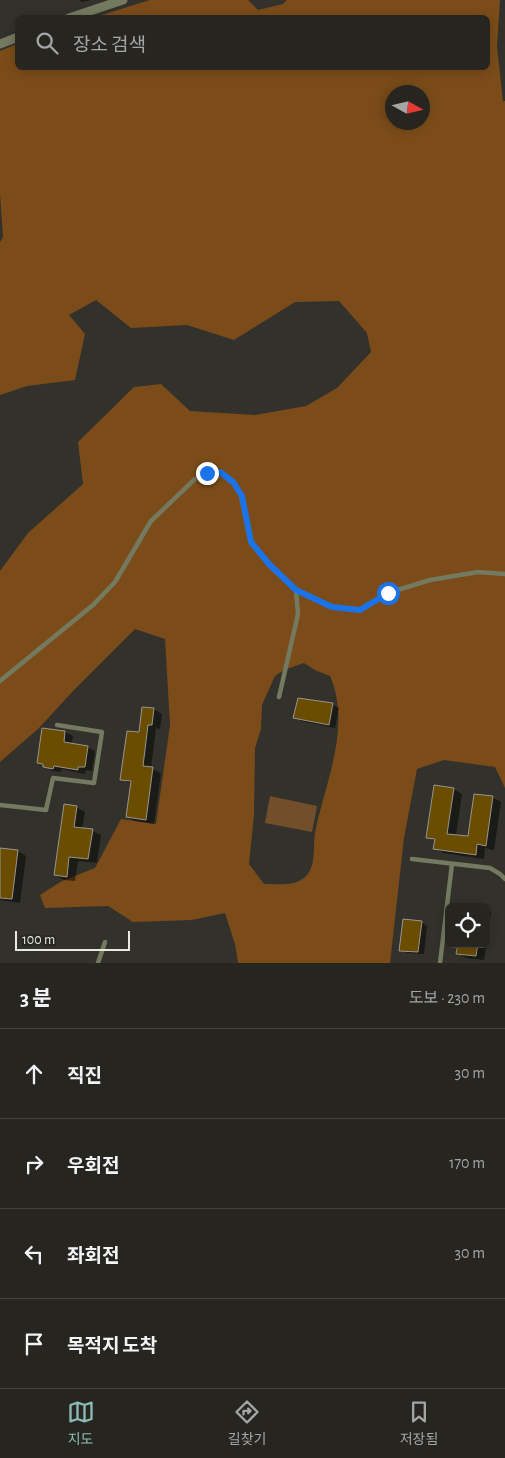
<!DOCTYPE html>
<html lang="ko">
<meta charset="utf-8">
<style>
:root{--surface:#262520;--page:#2e2d29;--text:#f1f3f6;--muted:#a4a5a5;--line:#42423e;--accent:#8bbbb9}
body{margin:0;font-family:"Alegreya Sans","Noto Sans KR",sans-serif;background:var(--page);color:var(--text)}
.controls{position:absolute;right:15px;bottom:15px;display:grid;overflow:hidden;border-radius:8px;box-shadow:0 2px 12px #0003}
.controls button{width:45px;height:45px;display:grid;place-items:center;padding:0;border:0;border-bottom:1px solid var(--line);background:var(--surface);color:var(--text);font:25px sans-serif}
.compass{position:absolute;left:385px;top:85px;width:45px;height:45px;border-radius:50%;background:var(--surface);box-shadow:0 2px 12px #0003;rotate:98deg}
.scale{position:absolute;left:15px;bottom:12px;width:115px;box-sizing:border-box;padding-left:5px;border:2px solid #e8e8e4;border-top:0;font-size:14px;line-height:18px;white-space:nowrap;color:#e8e8e4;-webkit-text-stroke:4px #282721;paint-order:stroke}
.stop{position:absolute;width:15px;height:15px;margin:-11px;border:4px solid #1a73e8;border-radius:50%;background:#fff}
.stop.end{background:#1a73e8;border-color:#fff;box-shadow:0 1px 5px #0008}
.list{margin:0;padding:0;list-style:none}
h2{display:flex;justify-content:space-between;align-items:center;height:65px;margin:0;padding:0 20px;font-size:21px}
h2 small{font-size:16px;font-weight:400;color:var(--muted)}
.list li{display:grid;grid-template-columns:32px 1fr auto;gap:15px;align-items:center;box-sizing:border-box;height:90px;padding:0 20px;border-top:1px solid var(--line)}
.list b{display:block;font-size:19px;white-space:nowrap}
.list em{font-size:16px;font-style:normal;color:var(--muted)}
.icon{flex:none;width:28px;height:28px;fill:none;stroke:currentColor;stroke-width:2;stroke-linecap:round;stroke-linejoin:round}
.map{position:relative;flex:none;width:505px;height:963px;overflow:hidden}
.search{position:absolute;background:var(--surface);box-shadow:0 2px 12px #0003;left:15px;right:15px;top:15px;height:55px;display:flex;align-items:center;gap:12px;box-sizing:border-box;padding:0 18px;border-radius:8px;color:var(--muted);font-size:19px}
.sheet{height:425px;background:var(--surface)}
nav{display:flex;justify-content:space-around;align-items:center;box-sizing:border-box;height:70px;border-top:1px solid var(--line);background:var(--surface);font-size:14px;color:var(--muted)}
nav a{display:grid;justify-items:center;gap:2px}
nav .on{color:var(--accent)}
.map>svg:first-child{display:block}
.green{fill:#724e2b}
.forest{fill:#7b4c19;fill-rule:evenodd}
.shadow{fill:#0007}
.building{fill:#6b4d02;stroke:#99958e}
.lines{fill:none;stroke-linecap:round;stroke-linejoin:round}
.service{stroke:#747a5f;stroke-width:4.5}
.minor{stroke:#747a5f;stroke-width:9}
.route{stroke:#1a73e8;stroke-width:6}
</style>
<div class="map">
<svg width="505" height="963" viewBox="0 0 505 963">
<rect width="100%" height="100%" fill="#32312b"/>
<polygon class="green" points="270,796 317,806 312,832 265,823"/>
<path class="forest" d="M150,0h98l10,10 25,-6 4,-4h213l-3,47 6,54h2v687l-10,-21 -51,-7 -27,9 -13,69 -14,125h-152l-3,-19 -10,-31 -33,7 -59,2 -25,-16 -63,2 -5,-13 22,-14 33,-13 26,-49 35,5 14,-99 -5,-86 -30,-10 -61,61 -35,38 -39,34v-191l28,-38 55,-49 -5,-42 56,-55 27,-3 29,27 65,4 51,-9 31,-18 34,-36 -4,-19 -28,-32 -44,1 -61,38 -47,-15 -56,3 -35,-28 -27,15 16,19 -10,46 -48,6 -27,9v-153l3,-5 -3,-43v-143l17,-7 1,24h470v-50l-393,-1zM392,92h30v30h-30zM304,663l11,7 15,6c22,51 -5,106 -15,157 -2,13 1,32 -8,42 -10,12 -29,9 -43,9l-15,-20 5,-50 1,-66 6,-19 1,-24 13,-29 9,-6z"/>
<g class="shadow">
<polygon points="79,0 91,0 81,2"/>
<polygon points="299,699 333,705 339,708 335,728 301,721 295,717"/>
<polygon points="144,708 154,709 162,714 160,729 156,728 151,768 161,773 154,824 135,821 127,817 132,784 121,779 141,734"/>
<polygon points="65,732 73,736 71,745 87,747 95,751 92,771 86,770 85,774 61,769 61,772 52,771 39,762"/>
<polygon points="453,789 462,794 456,836 469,838 492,797 501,802 494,850 485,848 484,859 443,853 435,848 436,841 428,837"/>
<polygon points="76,807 85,812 82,829 92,831 101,835 97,863 78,861 75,881 64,880 55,875"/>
<polygon points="0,849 18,851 26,856 20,903 0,900"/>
<polygon points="465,904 481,907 464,907"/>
<polygon points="486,909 491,912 484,960 466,958 458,953 459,944 486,944"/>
<polygon points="421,922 427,926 424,954 407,953 400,950"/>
</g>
<g class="building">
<polygon points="298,698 333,703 329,725 293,718"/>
<polygon points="142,707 154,708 152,725 148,725 143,766 153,767 146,820 126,817 131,781 120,780 127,731 139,732"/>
<polygon points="42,728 65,731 64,742 88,746 85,767 78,767 78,770 54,766 53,769 43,767 43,764 37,763"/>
<polygon points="434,785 454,788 447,834 468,836 474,794 493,796 486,846 477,844 476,855 433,849 435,839 426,838"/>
<polygon points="64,804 77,806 74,827 93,829 88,859 69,857 67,877 54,875"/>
<polygon points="0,848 18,850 12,899 0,898"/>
<polygon points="403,919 422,921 418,952 399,951"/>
<polygon points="458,944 478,944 476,956 456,954"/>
</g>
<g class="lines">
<g class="service">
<polyline points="0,681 93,605 115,582 151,521 195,479 207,473 220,472 233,482 241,496 251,542 269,565 296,590"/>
<polyline points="279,697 298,614 296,590 332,607 360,610 388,593 430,580 478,572 505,574"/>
<polyline points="0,805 46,810 53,778 94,783 102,732 57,725"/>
<polyline points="412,859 490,868 500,874 505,879"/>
<polyline points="98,963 105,942"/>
<polyline points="440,963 452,864"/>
</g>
<g class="minor">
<polyline points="69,18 123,0"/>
<polyline points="0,44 18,37"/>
</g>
</g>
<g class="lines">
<polyline class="route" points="207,473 220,472 233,482 242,496 251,542 269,564 296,590 332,607 360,610 388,593"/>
</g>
</svg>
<div class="controls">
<button><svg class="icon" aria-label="locate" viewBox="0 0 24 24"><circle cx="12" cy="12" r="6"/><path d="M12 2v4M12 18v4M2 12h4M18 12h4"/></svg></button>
</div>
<svg class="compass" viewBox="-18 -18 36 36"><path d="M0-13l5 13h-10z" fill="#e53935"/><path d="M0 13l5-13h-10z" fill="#a4a5a5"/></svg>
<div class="scale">100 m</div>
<div class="stop" style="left:388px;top:593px"></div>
<div class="stop end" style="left:207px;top:473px"></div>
<div class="search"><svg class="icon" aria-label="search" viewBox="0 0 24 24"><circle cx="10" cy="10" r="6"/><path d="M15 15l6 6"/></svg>장소 검색</div>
</div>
<section class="sheet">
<h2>3 분<small>도보 · 230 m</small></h2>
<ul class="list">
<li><svg class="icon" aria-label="ahead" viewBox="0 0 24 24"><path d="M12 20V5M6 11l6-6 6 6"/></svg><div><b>직진</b></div><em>30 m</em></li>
<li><svg class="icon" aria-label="right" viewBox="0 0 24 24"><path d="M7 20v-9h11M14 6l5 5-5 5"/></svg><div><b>우회전</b></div><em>170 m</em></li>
<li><svg class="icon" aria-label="left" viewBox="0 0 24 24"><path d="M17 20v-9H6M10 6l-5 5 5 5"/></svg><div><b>좌회전</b></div><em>30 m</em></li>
<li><svg class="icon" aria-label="arrive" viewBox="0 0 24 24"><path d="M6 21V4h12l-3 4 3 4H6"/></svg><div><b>목적지 도착</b></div></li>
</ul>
</section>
<nav>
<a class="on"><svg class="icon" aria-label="map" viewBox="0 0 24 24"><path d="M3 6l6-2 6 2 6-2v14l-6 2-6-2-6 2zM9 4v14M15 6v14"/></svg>지도</a>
<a><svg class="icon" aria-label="directions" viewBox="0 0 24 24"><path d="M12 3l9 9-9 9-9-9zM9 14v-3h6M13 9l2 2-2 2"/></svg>길찾기</a>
<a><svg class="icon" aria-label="saved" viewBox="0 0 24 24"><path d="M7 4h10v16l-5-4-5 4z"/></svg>저장됨</a>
</nav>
